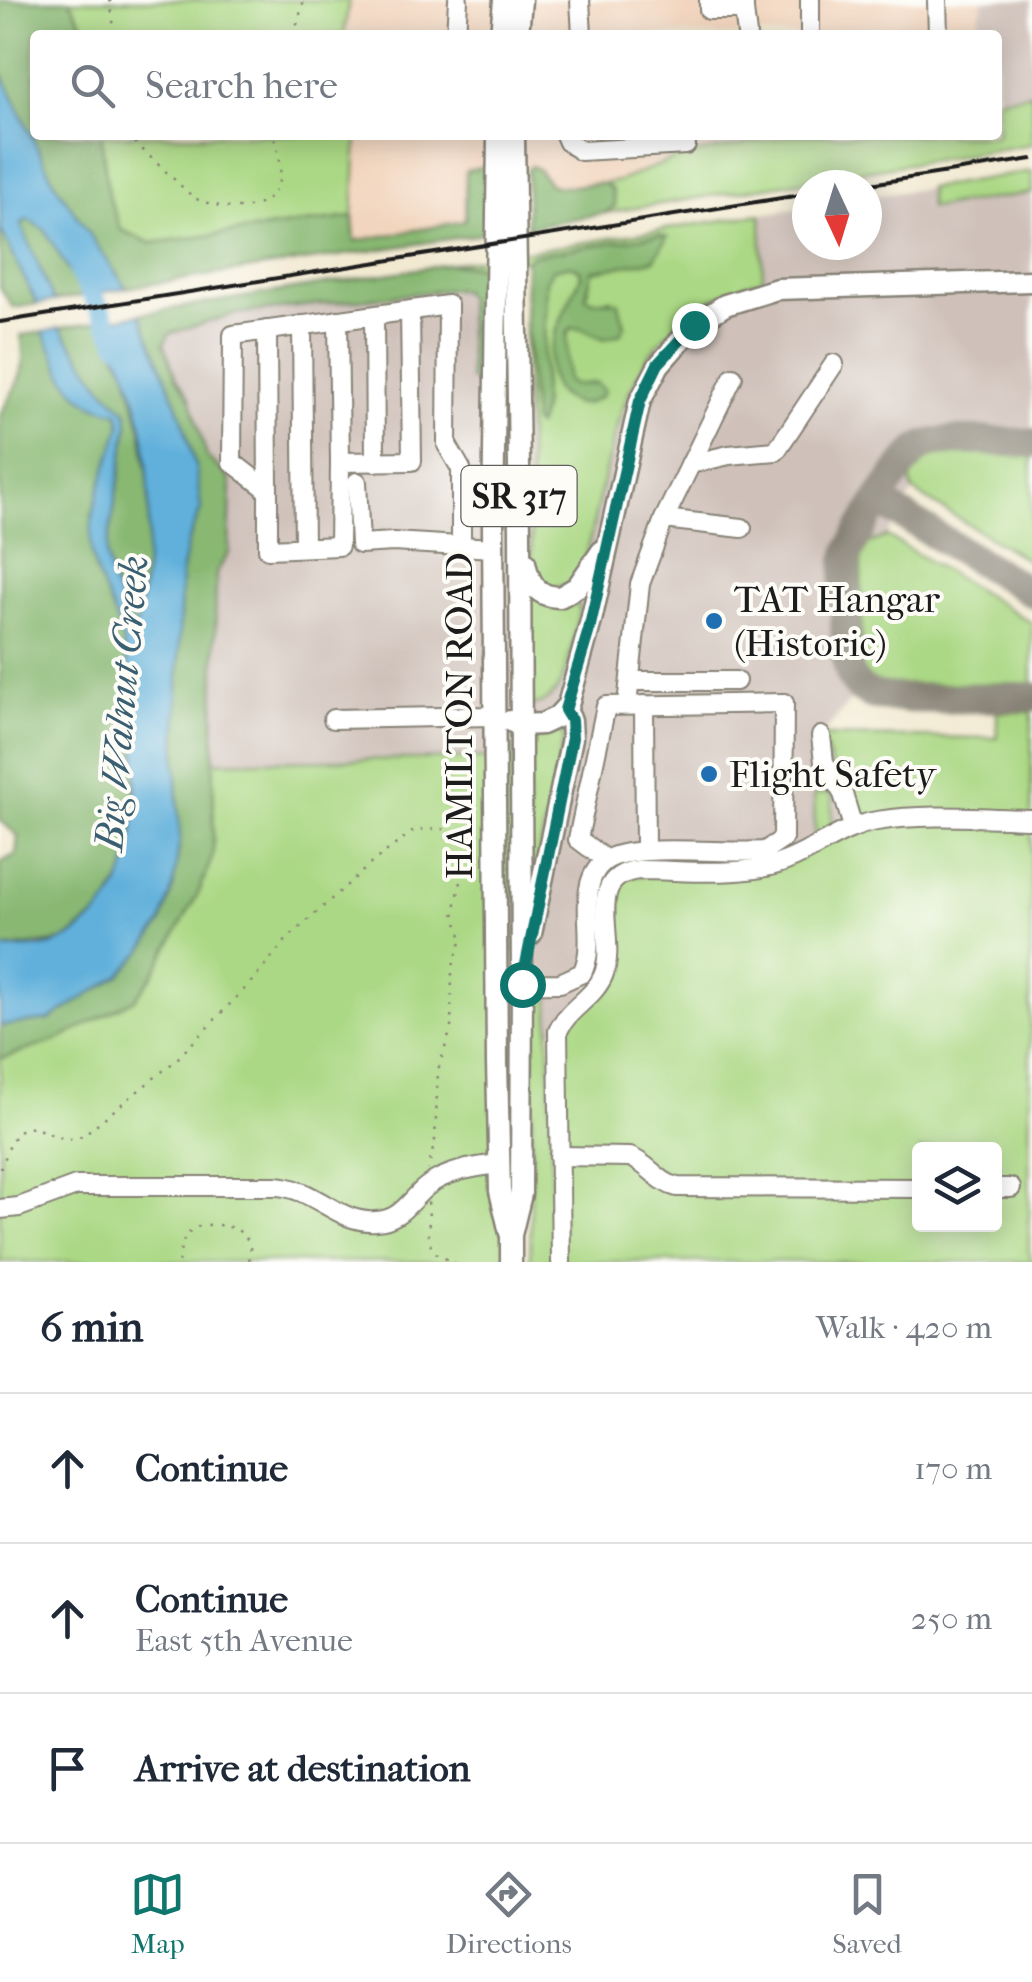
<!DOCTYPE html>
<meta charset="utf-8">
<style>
:root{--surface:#fff;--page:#f6f6f7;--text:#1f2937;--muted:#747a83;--line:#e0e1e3;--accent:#0f766e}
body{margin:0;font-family:"IM FELL French Canon",serif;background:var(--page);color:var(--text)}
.controls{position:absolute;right:30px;bottom:30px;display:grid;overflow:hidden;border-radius:10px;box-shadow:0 5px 25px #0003}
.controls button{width:90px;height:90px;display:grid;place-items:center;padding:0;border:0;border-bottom:2px solid var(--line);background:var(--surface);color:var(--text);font:50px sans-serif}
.compass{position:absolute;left:792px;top:170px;width:90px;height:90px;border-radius:50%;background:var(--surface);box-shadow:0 5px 25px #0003;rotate:176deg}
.stop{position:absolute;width:30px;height:30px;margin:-22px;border:8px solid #0f766e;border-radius:50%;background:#fff}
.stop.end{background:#0f766e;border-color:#fff;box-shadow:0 2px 10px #0008}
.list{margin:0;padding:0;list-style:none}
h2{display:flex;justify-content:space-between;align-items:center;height:130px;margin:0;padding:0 40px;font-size:42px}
h2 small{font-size:32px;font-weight:400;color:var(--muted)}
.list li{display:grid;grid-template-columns:65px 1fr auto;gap:30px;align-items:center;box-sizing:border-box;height:150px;padding:0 40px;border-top:2px solid var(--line)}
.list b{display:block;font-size:38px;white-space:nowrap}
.list p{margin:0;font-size:32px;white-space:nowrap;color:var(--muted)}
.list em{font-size:32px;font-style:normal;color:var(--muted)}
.icon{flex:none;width:55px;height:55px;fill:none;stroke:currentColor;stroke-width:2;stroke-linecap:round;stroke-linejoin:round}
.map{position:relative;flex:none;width:1032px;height:1262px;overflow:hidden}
.search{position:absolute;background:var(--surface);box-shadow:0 5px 25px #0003;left:30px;right:30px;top:30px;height:110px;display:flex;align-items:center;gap:25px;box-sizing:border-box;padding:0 35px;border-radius:10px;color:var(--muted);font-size:38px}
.sheet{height:580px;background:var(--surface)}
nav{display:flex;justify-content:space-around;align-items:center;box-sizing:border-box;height:140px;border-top:2px solid var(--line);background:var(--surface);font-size:28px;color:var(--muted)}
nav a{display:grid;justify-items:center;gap:5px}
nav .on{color:var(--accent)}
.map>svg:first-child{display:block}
.built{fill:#f2d5be}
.industrial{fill:#cfc1ba}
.green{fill:#abd884;stroke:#647a50;stroke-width:2.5;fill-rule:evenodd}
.forest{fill:#88b872;stroke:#526a47;stroke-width:2.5}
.water{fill:#60b0db;stroke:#3e667c;stroke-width:2.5}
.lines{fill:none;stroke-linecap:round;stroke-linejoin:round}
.river{stroke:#60b0db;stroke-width:20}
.taxiway{stroke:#878276;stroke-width:30}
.minor-casing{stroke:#878276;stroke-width:22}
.major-casing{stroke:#878276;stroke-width:25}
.path{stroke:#878276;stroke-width:2.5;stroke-dasharray:2.5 8;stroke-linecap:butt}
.minor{stroke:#fff;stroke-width:18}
.major{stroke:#fff;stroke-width:20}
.rail{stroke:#1c1c1c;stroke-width:4}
.route{stroke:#0f766e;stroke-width:12}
.poi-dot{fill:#1f6fb2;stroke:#fdfcf7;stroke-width:4}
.labels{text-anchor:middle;stroke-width:8;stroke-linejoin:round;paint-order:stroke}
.shield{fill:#fdfcf7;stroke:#605f5e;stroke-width:2.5}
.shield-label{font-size:35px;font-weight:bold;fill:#1c1c1c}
.poi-label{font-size:38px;fill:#1c1c1c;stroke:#fdfcf7;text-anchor:start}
.street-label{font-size:38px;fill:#1c1c1c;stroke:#fdfcf7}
.water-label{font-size:40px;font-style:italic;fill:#3b5f72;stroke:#fdfcf7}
</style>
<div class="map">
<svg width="1032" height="1262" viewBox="0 0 1032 1262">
<rect width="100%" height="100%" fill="#fdfcf7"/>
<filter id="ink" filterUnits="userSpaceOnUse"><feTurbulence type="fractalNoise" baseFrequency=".01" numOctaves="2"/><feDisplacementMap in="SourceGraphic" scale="20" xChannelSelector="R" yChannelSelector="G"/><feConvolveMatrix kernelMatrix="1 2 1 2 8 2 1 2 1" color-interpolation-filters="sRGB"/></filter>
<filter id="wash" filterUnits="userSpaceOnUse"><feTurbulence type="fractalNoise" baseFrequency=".0048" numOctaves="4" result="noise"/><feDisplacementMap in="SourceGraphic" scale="40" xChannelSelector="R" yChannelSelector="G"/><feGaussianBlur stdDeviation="2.25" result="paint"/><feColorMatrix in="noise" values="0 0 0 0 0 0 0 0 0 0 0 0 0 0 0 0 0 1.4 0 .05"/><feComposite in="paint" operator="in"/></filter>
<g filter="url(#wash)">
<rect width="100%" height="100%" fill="#f2e9d1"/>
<g class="built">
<polygon points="349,0 983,0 984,4 974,35 344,35"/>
<polygon points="357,135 795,135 681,156 619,181 604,183 564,187 549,185 538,170 531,166 486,166 466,171 465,221 355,241 353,217"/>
</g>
<g class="industrial">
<polygon points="983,0 1032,0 1032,93 997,99 997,35 975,35"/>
<polygon points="928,188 931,208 1032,193 1032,452 931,454 911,475 913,491 887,536 880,537 859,585 860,670 866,681 821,737 853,827 607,960 558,1031 497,1034 493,758 215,761 216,573 229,553 228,476 207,457 190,397 176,377 164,344 169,334 235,314 463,290 467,299 470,379 476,382 479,378 524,378 531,475 532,563 581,573 613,438 630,390 659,340 681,318 708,299 763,279 761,214 807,207 807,245 867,245 867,197"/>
</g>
<g class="green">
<polygon points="70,0 349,0 344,35 88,35"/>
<polygon points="1032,93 1032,144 605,213 615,205 612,190 604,183 619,181 681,156 795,135 997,135 997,99"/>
<polygon points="101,135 357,135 353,217 151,243 121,230 108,195"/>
<polygon points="1032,171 1032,193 930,208 928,188"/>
<path d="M761,214l2,65c-154,44 -145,166 -182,294l-7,9 -22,7 -16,-12 -4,-14c-1,-85 -8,-169 -7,-254l8,113 9,-10 4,-132 7,-11 17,-4 10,5 1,7 -25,54 3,63 16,10 14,-1 7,-20 -23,2 -6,-4c-3,-16 -5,-39 4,-53l12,1 21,10 7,-40 -18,2 -7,-4 6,-26 75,-34 -8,-2 -125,20c-25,16 -58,10 -86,9z"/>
<path d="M938,452h94v111l-119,-72c-7,-19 6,-35 25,-39z"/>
<polygon points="887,536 1032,623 1032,683 879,685 862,676 861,559 868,544"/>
<path d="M529,592l33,14 18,-1c-6,27 -12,103 -49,100z"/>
<path d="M997,712h35l-3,539 3,11h-471l2,-242 33,-34 19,-109 159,-12 79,-38 -32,-91 176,2zM920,1150h74v74h-74z"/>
<polygon points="565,731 532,884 529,884 527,747 534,740"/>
<polygon points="510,746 514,747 515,951 511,951 506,945 504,755"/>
<polygon points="493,758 511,1262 0,1262 0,1038 176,762"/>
<polygon points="832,794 832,827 815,837 814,794"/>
<polygon points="541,995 549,995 553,1262 530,1262 533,1011"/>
</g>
<g class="forest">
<polygon points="0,0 70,0 87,32 88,35 35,35 35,135 101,135 108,195 121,230 151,243 353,217 355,241 465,221 466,171 487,166 486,229 476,235 126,288 54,182 0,70"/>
<polygon points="531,166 538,169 550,185 564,187 604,183 612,190 615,206 605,213 527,227 527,170"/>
<polygon points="28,219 45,229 83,296 54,301 21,225"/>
<polygon points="0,228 37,304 13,308 0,287"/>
<path d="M659,235l8,2 -13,23 -62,11 -6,26 7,4h25l7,24 -5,9 -16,5 -21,-10 -12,-1 -4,6v47l6,4 23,-2 8,7 -2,6c-13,8 -22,11 -36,3 -39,-24 1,-92 15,-123l-1,-6 -10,-5 -17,4 -7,11 -4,132 -5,14 -4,-3 -8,-114 1,-49 7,-5z"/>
<polygon points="448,264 484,267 479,378 476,382 470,379 467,299 463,291 455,289 235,314 169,334 164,344 176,377 190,397 207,457 228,476 231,487 229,553 216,573 213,855 199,892 153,975 135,999 58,1040 0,1059 0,1026 49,1020 120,975 162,922 173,887 180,839 176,762 181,575 187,544 201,509 196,469 181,414 140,314"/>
<polygon points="98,322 126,370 141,427 150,492 150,533 136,634 112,582 106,555 128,426 127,412 103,388 60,328"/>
<path d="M43,332c21,40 25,72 75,80l3,13 -29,90 4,55 21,47 11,46 8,98 -5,84 -7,30 -20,34 -40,32 -64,8v-86l16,-9 2,-18 -18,-16v-405c18,-34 28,-41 21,-80z"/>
</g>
<g class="water">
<polygon points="0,70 54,182 126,288 83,296 45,230 27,219 21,225 54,301 37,304 0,228"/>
<path d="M140,314l41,100 15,55 5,40 -14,35 -6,31 -5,187 4,77 -7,48 -11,35 -20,30 -22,23 -71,45 -49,6v-77c20,-1 42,0 60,-7 26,-10 58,-46 65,-72 19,-62 12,-171 -4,-234 -7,-31 -30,-61 -30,-94 -1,-40 19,-79 30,-117l-3,-13c-50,-8 -54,-40 -75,-80l17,-4 43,60 24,24 1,14 -22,129 6,27 23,50c17,-79 23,-187 -10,-263 -7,-16 -18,-32 -27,-47z"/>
</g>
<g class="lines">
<polyline class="river" points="79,272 119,343"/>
<g class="taxiway">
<path d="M1032,443c-26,0 -87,-7 -108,3 -19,8 -74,95 -77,115 -4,27 -2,72 0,101 2,13 8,25 21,31 20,10 134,4 164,4"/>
<polyline points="880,502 1032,593"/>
</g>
</g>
</g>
<g filter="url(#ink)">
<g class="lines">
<defs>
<g id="minor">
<polyline points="580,0 582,35"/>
<polyline points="709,0 709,10 744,10 744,0"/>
<polyline points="810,0 810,35"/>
<polyline points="937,0 938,35"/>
<polyline points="744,10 747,35"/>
<polyline points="456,35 458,0"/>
<polyline points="565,135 568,142 581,151 686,145 685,135"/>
<path d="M410,310l2,151 -72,1 -1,84 -71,3v-59l-36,-28 1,-127c72,-10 144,-20 215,-30l-1,140 14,24v78"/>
<polyline points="374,316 375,462"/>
<polyline points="338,320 340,462"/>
<polyline points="302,325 304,547"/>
<polyline points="267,330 268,490"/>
<polyline points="690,464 729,455 776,451 834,364"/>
<polyline points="357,482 360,544 393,542 493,548"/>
<polyline points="664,519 733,377"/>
<polyline points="630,681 736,681"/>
<polyline points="627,705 640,584 664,519 742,528"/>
<polyline points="644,705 645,851"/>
<polyline points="333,719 494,716"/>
<polyline points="821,736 824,762 843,794 853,827"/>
<path d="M497,984l63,-1 22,-10c13,-25 2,-57 7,-84 2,-13 9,-25 21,-31 26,-14 119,-4 155,-7l18,-12 1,-136 -178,3 -28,133 28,21"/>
<path d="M559,1156l71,1c19,7 27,25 47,30l243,1"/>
<polyline points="994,1188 1011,1188"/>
<path d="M0,1209l19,-2 57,-21h200c39,2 62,38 100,35 25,-1 33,-20 50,-34 20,-16 48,-20 73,-23"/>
<path d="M561,1262l-3,-231c10,-23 35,-32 45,-55 16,-36 -22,-100 36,-106 44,0 96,7 139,-6 35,-11 62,-37 99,-43 50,-8 104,-3 155,-2"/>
</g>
<g id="major">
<polyline points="501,35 504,0"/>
<polyline points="518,35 521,0"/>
<polyline points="498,135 493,530 497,1063 500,1191 510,1233"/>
<path d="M525,562c4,21 12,35 35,35l17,-10 25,-36"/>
<polyline points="510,721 521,725 542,724 557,717 568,705 591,621 640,401 659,365 694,325 725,305 777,289 1032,281"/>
<polyline points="531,934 572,738 571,720 565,709"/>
<polyline points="511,1262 511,1235 521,1194 522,984 520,532 514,135"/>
</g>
</defs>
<use href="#minor" class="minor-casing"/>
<use href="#major" class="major-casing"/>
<g class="path">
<polyline points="110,0 115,35"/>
<polyline points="294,35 304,0"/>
<path d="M127,135l67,63c58,24 105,5 79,-63"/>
<path d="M0,1168c7,-10 9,-29 19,-37 18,-13 39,17 63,5l92,-74 82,-85 32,-39 87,-78 40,-30 28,-1 15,10 5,34 -9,39 8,27 -10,30 -1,60 -13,41 -3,70 -7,30"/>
<path d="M428,1202c4,32 -10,49 27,60"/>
<polyline points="0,1262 1,1262"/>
<path d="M178,1262c2,-9 4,-23 11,-30 12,-12 49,-9 58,7 5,7 3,15 2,23"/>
</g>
<use href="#minor" class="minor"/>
<use href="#major" class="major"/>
<g class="rail">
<polyline points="864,185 1032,159"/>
<polyline points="0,322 807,194"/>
</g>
</g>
</g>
<g class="lines" filter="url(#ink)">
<polyline class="route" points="522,984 572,738 571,720 565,710 589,630 640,401 658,364 694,325"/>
</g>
<g class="poi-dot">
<circle cx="714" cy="621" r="10"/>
<circle cx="709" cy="774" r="10"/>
</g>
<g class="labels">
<rect class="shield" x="461.5" y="466" width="115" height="60" rx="8"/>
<g class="shield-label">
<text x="519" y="508">SR 317</text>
</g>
<g class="poi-label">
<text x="734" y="612">TAT Hangar<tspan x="734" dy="44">(Historic)</tspan></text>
<text x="729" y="787">Flight Safety</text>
</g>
<g class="street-label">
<text transform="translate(459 716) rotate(-90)" y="13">HAMILTON ROAD</text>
</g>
<g class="water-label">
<text transform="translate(121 703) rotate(-85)" y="14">Big Walnut Creek</text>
</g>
</g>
</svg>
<div class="controls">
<button><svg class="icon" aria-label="layers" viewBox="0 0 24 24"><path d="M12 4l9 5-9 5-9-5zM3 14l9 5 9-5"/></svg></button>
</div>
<svg class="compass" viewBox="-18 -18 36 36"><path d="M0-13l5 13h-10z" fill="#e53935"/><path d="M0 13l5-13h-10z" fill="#747a83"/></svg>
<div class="stop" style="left:522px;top:984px"></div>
<div class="stop end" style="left:694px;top:325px"></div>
<div class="search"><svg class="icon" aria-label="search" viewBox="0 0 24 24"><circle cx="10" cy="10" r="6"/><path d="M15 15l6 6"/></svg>Search here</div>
</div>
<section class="sheet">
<h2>6 min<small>Walk · 420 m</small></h2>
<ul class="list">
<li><svg class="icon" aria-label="ahead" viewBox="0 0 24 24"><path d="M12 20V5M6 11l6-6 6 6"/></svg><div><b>Continue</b></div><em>170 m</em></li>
<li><svg class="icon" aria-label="ahead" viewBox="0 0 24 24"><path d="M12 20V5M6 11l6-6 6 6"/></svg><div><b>Continue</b><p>East 5th Avenue</p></div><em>250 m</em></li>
<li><svg class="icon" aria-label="arrive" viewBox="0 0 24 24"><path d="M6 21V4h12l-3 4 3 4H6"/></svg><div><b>Arrive at destination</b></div></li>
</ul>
</section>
<nav>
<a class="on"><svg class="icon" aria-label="map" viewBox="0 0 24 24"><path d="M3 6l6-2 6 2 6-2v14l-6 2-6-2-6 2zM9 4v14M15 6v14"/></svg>Map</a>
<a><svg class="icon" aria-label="directions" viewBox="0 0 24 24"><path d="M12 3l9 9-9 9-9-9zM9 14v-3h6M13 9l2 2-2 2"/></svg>Directions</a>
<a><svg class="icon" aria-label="saved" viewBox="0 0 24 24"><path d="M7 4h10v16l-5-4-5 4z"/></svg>Saved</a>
</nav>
